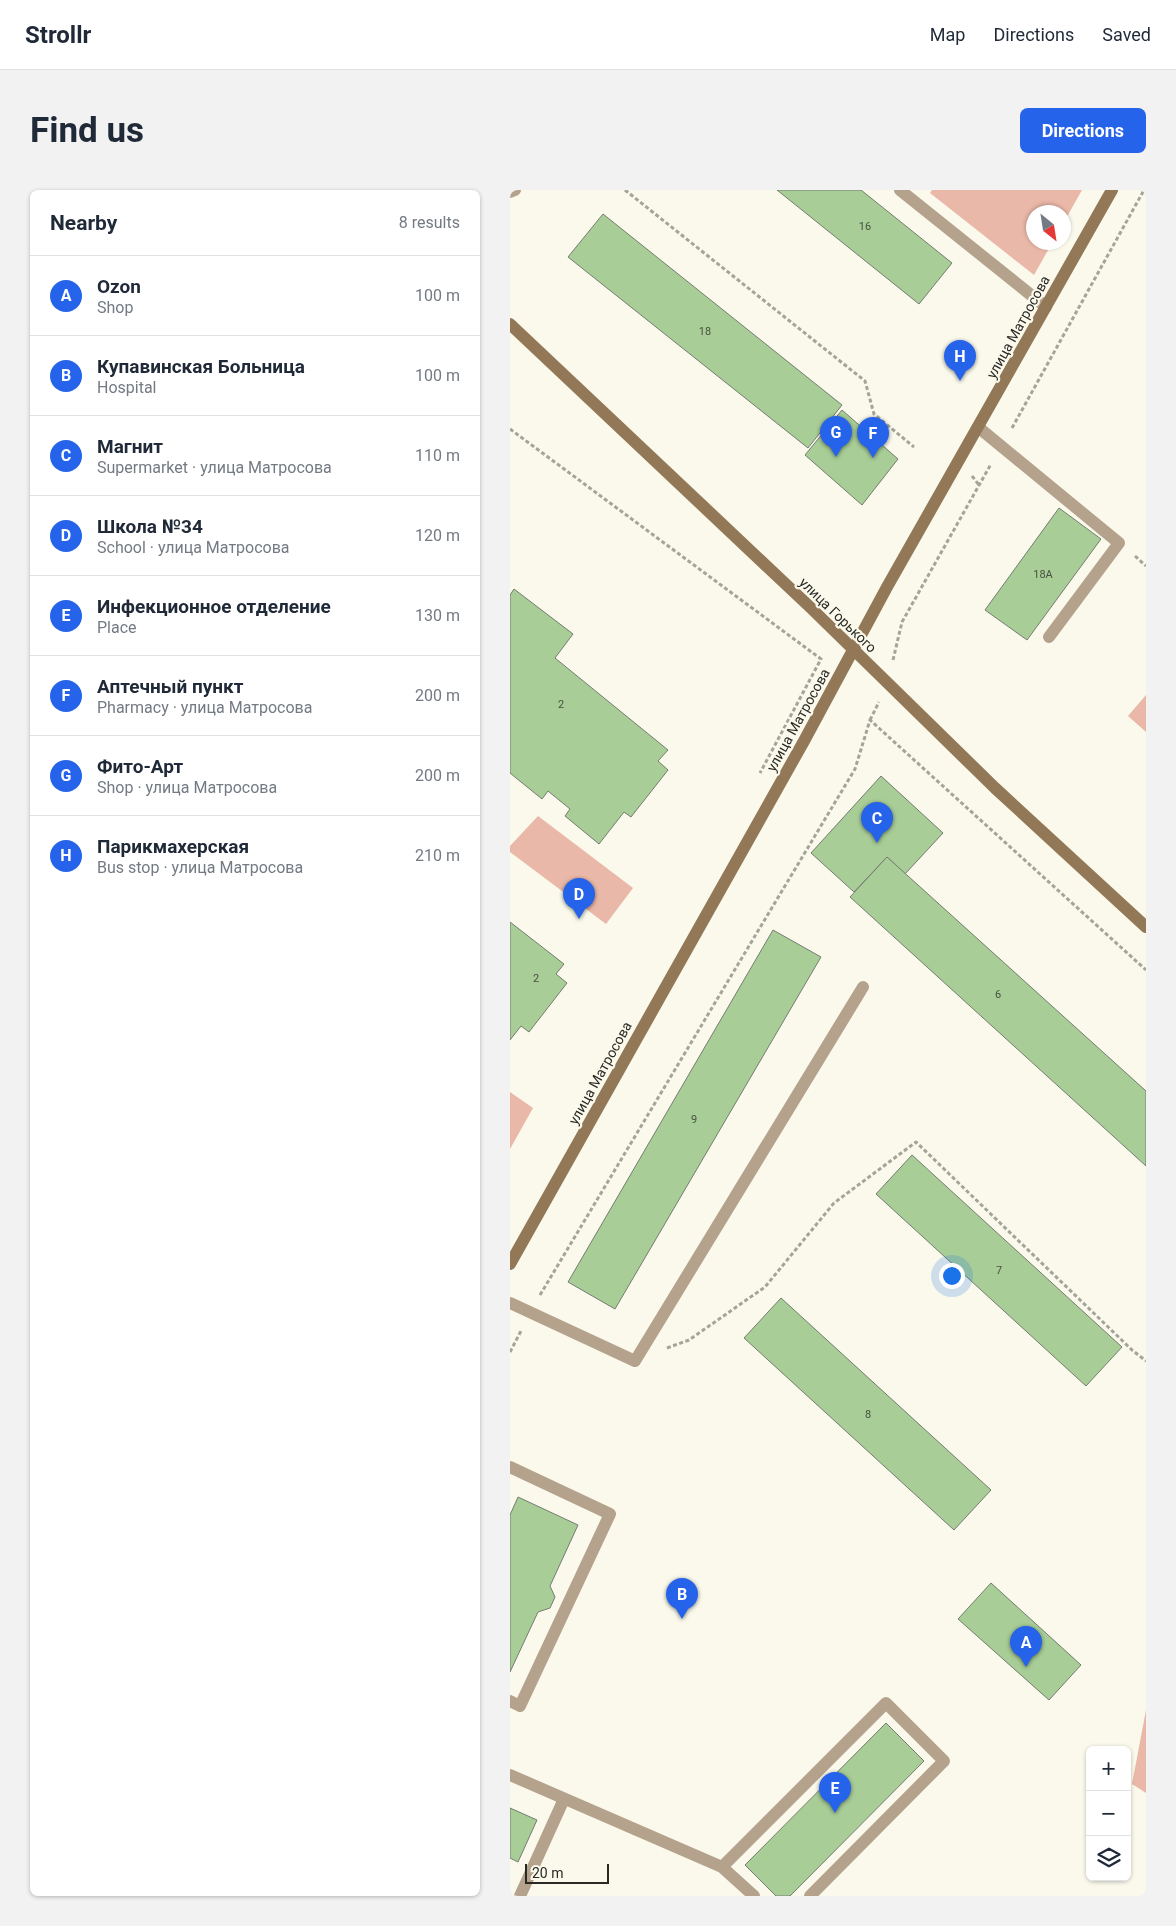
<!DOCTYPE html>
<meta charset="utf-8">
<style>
:root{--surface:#fff;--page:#f2f2f3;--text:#1f2937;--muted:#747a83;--line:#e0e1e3;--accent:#2563eb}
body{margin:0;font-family:Roboto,sans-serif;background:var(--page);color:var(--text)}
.controls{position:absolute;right:15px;bottom:15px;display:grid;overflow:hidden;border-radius:8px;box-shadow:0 1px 4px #0004}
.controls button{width:45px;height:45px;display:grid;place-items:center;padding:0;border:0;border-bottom:1px solid var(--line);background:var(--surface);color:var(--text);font:25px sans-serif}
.compass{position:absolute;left:516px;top:15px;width:45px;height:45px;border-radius:50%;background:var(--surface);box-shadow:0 1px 4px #0004;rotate:150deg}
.scale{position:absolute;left:15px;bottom:12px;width:84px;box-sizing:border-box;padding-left:5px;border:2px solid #292823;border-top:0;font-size:14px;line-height:18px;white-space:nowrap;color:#292823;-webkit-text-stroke:4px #faf9ec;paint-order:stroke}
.you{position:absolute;left:441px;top:1085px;width:18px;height:18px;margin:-12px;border:4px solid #fff;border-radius:50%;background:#1a73e8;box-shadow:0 0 0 8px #1a73e833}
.badge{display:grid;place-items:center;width:32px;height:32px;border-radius:50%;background:var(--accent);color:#fff;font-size:16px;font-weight:700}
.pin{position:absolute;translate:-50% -41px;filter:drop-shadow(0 1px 2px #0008)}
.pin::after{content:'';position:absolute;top:26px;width:18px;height:15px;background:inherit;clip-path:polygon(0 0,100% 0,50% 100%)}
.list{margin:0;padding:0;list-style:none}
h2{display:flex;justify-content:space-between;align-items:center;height:65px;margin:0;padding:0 20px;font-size:21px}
h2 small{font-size:16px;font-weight:400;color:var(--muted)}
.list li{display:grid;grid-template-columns:32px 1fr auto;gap:15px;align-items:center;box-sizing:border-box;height:80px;padding:0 20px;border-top:1px solid var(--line)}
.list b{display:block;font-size:19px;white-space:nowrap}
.list p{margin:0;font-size:16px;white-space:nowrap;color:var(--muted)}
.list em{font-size:16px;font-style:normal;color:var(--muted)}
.icon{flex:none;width:28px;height:28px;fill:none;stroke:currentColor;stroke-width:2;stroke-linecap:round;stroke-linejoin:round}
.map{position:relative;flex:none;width:636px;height:1706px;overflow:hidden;border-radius:8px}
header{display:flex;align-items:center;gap:30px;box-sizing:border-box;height:70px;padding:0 25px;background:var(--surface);border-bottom:1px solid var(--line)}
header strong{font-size:24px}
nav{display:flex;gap:28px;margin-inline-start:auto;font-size:18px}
.intro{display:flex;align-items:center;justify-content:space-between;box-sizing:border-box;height:120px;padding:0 30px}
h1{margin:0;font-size:35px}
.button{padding:12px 22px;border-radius:8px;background:var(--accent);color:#fff;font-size:18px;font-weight:700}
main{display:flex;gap:30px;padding:0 30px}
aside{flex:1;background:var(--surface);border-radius:8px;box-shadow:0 1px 4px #0004}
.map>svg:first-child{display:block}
.green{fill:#eab8a8}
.building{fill:#a8cd97;stroke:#757c72}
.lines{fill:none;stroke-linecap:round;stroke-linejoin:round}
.path{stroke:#a5a49a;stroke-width:3;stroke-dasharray:4 2.5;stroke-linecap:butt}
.lane{stroke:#b5a28c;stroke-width:12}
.secondary{stroke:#937858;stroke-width:12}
.labels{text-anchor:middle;stroke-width:4.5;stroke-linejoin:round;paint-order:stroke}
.number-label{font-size:11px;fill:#495140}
.street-label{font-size:14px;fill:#292823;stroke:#faf9ec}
</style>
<header>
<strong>Strollr</strong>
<nav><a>Map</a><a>Directions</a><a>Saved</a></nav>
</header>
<div class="intro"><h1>Find us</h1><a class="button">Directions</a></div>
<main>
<aside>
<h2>Nearby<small>8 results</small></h2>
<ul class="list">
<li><span class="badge">A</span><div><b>Ozon</b><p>Shop</p></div><em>100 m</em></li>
<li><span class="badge">B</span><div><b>Купавинская Больница</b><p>Hospital</p></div><em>100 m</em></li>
<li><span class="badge">C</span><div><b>Магнит</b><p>Supermarket · улица Матросова</p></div><em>110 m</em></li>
<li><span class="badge">D</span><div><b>Школа №34</b><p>School · улица Матросова</p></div><em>120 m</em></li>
<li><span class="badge">E</span><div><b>Инфекционное отделение</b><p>Place</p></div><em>130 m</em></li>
<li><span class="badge">F</span><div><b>Аптечный пункт</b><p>Pharmacy · улица Матросова</p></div><em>200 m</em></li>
<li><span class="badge">G</span><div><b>Фито-Арт</b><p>Shop · улица Матросова</p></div><em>200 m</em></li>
<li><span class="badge">H</span><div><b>Парикмахерская</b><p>Bus stop · улица Матросова</p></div><em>210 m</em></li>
</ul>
</aside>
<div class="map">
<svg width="636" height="1706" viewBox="0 0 636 1706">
<rect width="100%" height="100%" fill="#faf9ec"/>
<g class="green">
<polygon points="422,0 572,0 554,32 554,22 524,22 524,52 542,53 524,85 420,3"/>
<polygon points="636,505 636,542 618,526"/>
<polygon points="28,626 123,698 96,734 0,662 0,656"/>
<polygon points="0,902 23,918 0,959"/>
<polygon points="636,1520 636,1603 622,1594"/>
</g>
<g class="building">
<polygon points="267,0 351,0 442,73 409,114"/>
<polygon points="93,24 332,215 298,258 58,67"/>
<polygon points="332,220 388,269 352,315 295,265"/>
<polygon points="549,318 591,349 517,450 475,420"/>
<polygon points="4,399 63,444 45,468 158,560 148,571 158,580 121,627 114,622 89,654 55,626 60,619 38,601 32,609 0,583 0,405"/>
<polygon points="371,586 433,643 395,684 377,667 344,702 301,663"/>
<polygon points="377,667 636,901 636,976 340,707"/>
<polygon points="0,732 54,774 46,784 57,793 19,842 11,836 0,850"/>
<polygon points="263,740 311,767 105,1119 58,1092"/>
<polygon points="402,965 612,1157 576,1196 366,1004"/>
<polygon points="271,1108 481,1300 444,1340 234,1148"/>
<polygon points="8,1307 68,1335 40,1396 45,1407 40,1418 28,1422 0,1482 0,1325"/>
<polygon points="481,1393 571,1475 539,1510 448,1429"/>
<polygon points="376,1533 414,1571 280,1706 266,1706 235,1675"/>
<polygon points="0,1618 27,1630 8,1672 0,1668"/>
</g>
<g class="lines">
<g class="path">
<polyline points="115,0 355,191 364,224 404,257"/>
<polyline points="502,238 634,0"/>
<polyline points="0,239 311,469 250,583"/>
<polyline points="462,286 469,295"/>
<polyline points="625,366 636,376"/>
<polyline points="383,470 392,432 481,274"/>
<polyline points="360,530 369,512"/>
<polyline points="30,1105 345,579 360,530 636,780"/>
<polyline points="157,1158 179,1150 255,1097 324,1013 406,952 622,1160 636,1171"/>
<polyline points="0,1162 12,1139"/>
</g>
<g class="lane">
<polyline points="390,0 536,117"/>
<polyline points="0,2 5,0"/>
<polyline points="468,237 609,353 539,447"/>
<polyline points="0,1113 125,1171 353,797"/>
<polyline points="0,1277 100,1324 10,1516 0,1511"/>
<polyline points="0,1585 212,1677 244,1706"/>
<polyline points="212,1677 376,1513 434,1571 300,1706"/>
<polyline points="10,1706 54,1609"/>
</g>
<g class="secondary">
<polyline points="0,134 301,418 485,598 636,737"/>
<polyline points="0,1074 294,551 377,397 602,0"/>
</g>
</g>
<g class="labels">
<g class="number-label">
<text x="355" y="40">16</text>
<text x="195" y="145">18</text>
<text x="533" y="388">18А</text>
<text x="51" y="518">2</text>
<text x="26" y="792">2</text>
<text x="488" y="808">6</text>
<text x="184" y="933">9</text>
<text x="489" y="1084">7</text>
<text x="358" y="1228">8</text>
</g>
<g class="street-label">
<text transform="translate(508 137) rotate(-61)" y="5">улица Матросова</text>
<text transform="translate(328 425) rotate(44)" y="5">улица Горького</text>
<text transform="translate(288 530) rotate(-61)" y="5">улица Матросова</text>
<text transform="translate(90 883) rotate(-61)" y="5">улица Матросова</text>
</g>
</g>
</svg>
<div class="controls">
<button>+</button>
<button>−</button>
<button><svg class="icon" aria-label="layers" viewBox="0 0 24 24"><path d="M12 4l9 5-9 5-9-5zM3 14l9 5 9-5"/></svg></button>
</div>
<svg class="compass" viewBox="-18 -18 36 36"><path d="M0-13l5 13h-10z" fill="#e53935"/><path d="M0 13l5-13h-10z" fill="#747a83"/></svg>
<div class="scale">20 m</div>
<div class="you"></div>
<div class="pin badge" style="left:516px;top:1477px">A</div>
<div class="pin badge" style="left:172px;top:1429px">B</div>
<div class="pin badge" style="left:367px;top:653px">C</div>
<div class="pin badge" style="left:69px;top:729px">D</div>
<div class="pin badge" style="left:325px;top:1623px">E</div>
<div class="pin badge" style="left:363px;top:268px">F</div>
<div class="pin badge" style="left:326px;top:267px">G</div>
<div class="pin badge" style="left:450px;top:191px">H</div>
</div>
</main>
